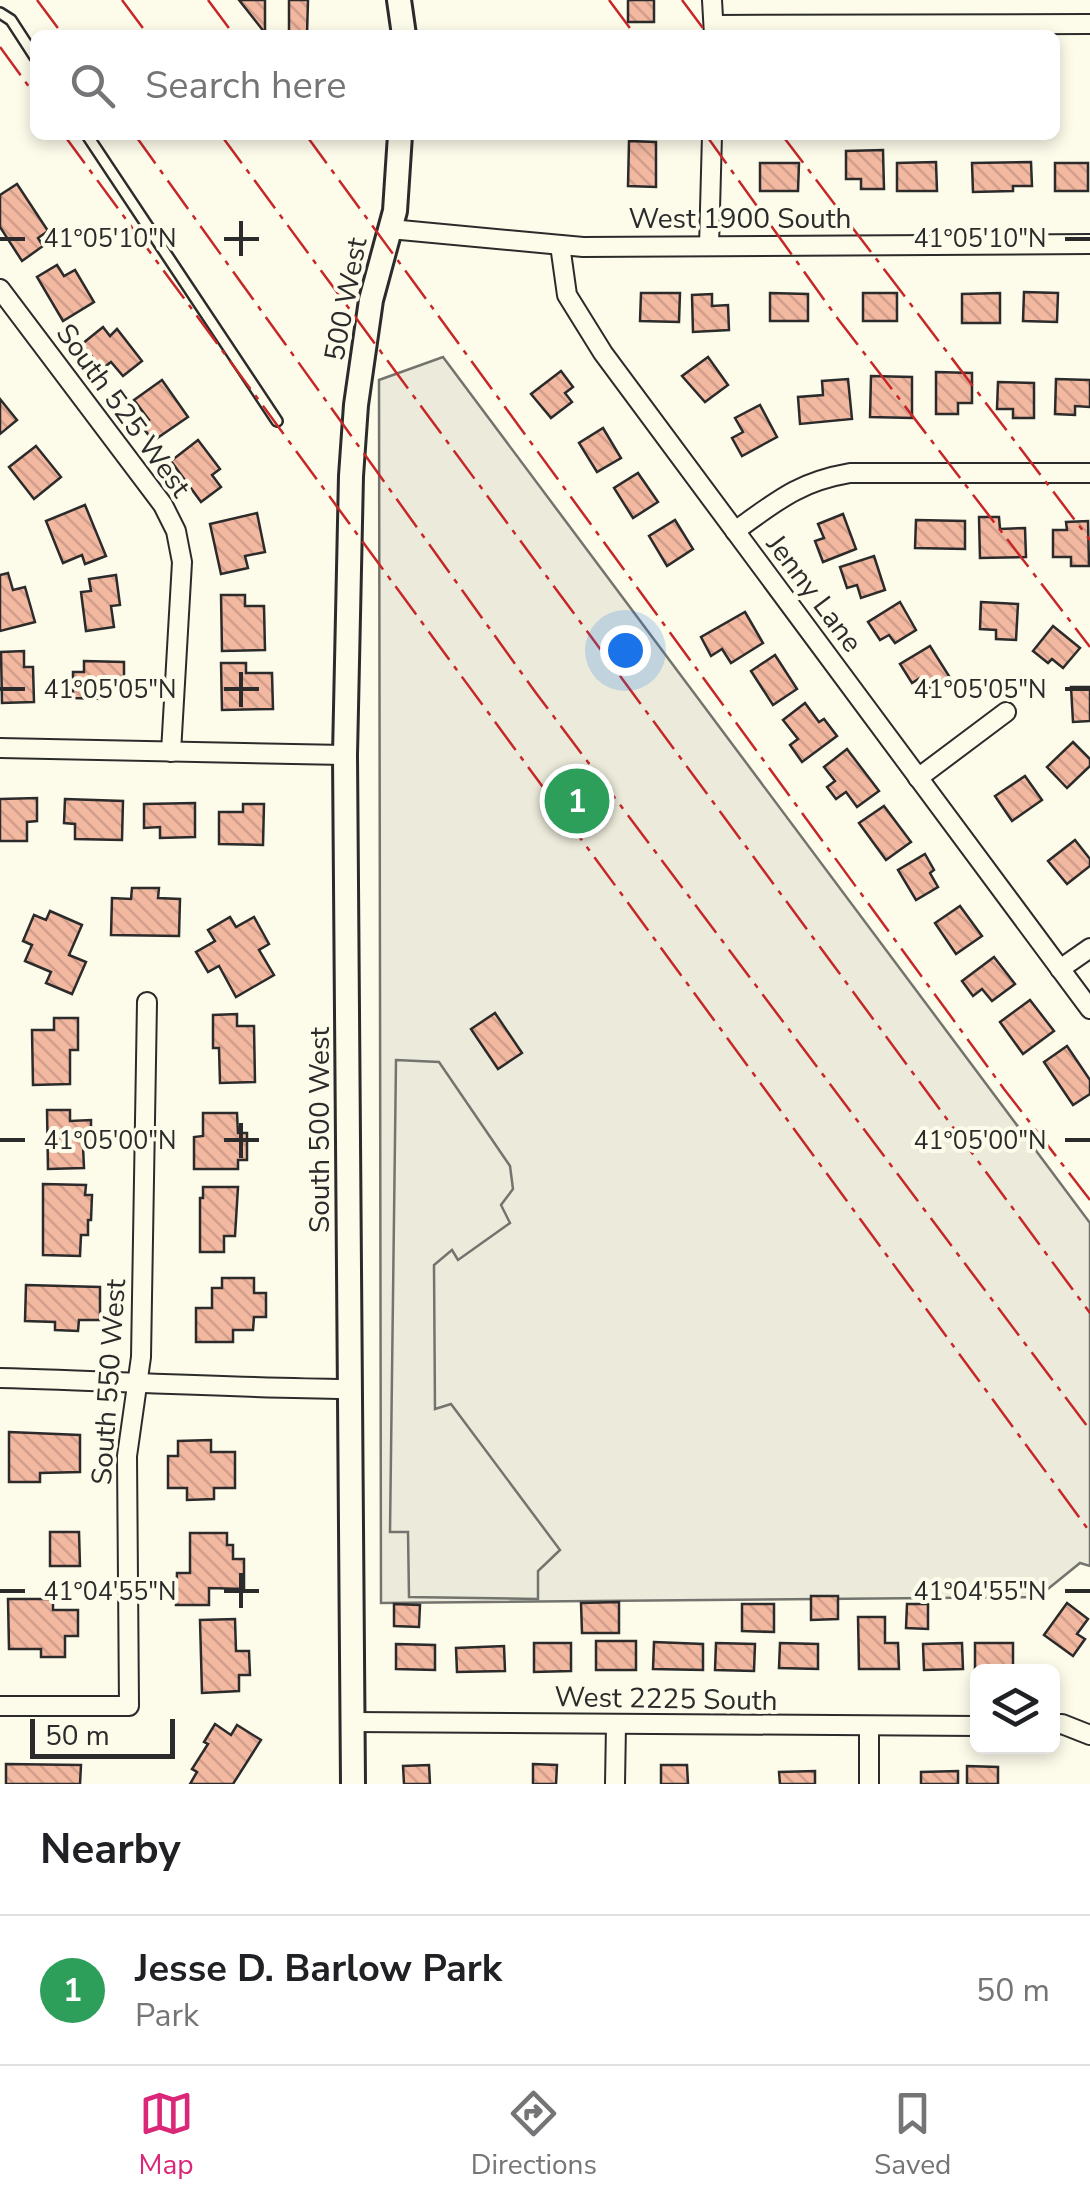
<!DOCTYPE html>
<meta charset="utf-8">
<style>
:root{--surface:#fff;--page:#f2f2f2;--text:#202124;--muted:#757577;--line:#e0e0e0;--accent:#db2777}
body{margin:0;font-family:"Nunito Sans",sans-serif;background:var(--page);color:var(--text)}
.controls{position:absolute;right:30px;bottom:30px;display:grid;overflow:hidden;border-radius:15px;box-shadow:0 5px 15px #0003}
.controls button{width:90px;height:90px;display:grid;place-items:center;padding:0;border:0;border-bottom:2px solid var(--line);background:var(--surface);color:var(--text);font:50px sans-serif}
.scale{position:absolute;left:30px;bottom:25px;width:145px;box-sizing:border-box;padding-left:10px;border:5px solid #2b2b2b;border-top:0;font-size:28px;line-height:35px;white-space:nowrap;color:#2b2b2b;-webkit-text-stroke:8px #fdfbea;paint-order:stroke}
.you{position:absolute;left:625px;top:650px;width:35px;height:35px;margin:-25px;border:8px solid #fff;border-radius:50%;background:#1a73e8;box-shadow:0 0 0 15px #1a73e833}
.badge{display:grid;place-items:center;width:65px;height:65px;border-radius:50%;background:var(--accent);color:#fff;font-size:32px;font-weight:700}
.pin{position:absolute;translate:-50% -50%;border:5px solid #fff;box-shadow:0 2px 10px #0006}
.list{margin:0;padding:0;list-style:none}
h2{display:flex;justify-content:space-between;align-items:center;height:130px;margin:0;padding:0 40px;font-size:42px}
h2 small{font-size:32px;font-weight:400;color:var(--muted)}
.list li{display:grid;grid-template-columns:65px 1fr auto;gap:30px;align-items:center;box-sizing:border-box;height:150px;padding:0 40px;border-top:2px solid var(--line)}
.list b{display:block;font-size:38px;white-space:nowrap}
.list p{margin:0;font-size:32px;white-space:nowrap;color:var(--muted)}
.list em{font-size:32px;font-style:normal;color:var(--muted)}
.icon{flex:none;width:55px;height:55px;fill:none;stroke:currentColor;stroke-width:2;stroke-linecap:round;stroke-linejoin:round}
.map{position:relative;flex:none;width:1090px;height:1784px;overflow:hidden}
.search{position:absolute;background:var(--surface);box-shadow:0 5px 15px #0003;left:30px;right:30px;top:30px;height:110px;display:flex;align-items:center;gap:25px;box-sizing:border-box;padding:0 35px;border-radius:15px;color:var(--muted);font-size:38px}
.sheet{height:280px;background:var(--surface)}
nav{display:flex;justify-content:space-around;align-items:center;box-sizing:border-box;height:140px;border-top:2px solid var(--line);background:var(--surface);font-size:28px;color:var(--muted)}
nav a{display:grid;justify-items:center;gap:5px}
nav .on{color:var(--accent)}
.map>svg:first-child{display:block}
.park{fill:#ecebdb;stroke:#74746e;stroke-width:2.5}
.parking{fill:#eceadb;stroke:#74746e;stroke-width:2.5}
.building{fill:url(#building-back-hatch);stroke:#2b2b2b;stroke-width:2.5}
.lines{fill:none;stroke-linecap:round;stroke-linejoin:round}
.service-casing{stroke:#2b2b2b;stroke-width:14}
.minor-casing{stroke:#2b2b2b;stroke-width:22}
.tertiary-casing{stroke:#2b2b2b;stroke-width:28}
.service{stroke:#fdfbea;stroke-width:9}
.minor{stroke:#fdfbea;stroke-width:18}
.tertiary{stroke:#fdfbea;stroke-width:22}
.power{stroke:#c62828;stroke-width:2.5;stroke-dasharray:35 8 5 8;stroke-linecap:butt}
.ticks{fill:none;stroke:#2b2b2b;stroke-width:4}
.labels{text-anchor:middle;stroke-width:8;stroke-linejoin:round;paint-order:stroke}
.street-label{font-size:28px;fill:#2b2b2b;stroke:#fdfbea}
.ticks-label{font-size:25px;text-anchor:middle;fill:#2b2b2b;stroke:#fdfbea;stroke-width:8;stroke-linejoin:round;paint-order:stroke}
</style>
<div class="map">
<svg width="1090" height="1784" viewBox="0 0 1090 1784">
<defs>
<pattern id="building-back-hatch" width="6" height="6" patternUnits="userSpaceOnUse" patternTransform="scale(2.5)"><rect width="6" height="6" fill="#f2b8a0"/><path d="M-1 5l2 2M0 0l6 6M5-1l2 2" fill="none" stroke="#d09e8a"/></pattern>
</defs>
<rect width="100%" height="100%" fill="#fdfbea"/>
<polygon class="park" points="443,357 1090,1223 1090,1566 1080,1563 1038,1597 381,1603 379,380"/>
<polygon class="parking" points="396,1060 439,1062 510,1166 513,1189 501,1205 510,1223 458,1260 452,1250 434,1265 435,1409 451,1404 560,1550 538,1571 538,1599 409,1597 408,1532 390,1532"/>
<g class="building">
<polygon points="239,0 265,0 265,33"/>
<polygon points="289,0 308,0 307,35 289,35"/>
<rect x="628" y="0" width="26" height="22"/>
<polygon points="629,141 656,142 656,187 628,186"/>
<polygon points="883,150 884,189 861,189 861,179 846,179 846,151"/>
<polygon points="936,162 937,191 897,191 897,163"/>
<polygon points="1031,162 1032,186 1013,186 1013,191 973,192 972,163"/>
<polygon points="760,163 799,163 798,191 760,191"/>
<rect x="1055" y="163" width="33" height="28"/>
<polygon points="17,184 48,231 38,238 43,246 22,261 0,227 0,195"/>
<polygon points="57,265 64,276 75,270 94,302 63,321 37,277"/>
<polygon points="1024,292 1058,293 1057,322 1023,321"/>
<polygon points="641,293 680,293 679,322 640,321"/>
<polygon points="770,293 808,294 808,321 770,321"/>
<rect x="863" y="293" width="34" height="28"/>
<polygon points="1000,293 1000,323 962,323 962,294"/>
<polygon points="712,294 712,306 728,305 729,330 693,332 692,295"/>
<polygon points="103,327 110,336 117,329 142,361 123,376 111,362 102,369 82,344"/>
<polygon points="708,357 728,385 705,402 682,376"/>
<polygon points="561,371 573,387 565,393 572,402 551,418 531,394"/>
<polygon points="936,372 972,373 972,403 958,403 958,414 936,414"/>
<polygon points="871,376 912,377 912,418 870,417"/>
<polygon points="848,379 852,419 800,424 798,397 823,395 822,381"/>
<polygon points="1056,379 1090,380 1090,407 1075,406 1075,415 1055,414"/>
<polygon points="162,380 188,417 153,441 141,425 149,420 134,400"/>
<polygon points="998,382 1034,383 1034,418 1013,418 1013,409 997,409"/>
<polygon points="0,399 17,420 0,434"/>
<polygon points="760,405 777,437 742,456 732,438 743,432 735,418"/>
<polygon points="603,428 621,458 597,472 579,443"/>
<polygon points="198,440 220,469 212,475 221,487 201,502 171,461"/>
<polygon points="36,446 61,477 34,499 9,467"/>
<polygon points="638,473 658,502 633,518 614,488"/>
<polygon points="85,505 106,556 85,564 82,555 63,563 46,521"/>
<polygon points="257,513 265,552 245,556 248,568 221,574 210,524"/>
<polygon points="843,514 856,549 823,562 815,541 824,538 818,524"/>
<polygon points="979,517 999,517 1000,529 1025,528 1026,557 980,558"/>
<polygon points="675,520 693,549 667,566 649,536"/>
<polygon points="916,520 965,521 965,549 915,548"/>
<polygon points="1088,521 1089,566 1071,566 1071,557 1053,557 1053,530 1067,530 1066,522"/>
<polygon points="874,556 885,590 861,598 857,585 847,588 840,567"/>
<polygon points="8,573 13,590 25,587 35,622 0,631 0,575"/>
<polygon points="116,575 120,605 111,606 114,627 86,631 81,592 91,591 89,579"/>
<polygon points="221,595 245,595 245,606 264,606 265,650 222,651"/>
<polygon points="900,602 916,630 895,643 889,635 880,640 868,622"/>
<polygon points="981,602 1018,604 1016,640 996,639 996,630 980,629"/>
<polygon points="745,612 763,643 731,663 722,649 711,656 701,637"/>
<polygon points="1053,626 1080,648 1063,668 1052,659 1048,663 1033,651"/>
<polygon points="930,646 949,676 927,689 920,678 912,683 900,664"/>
<polygon points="24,651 24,667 33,667 34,702 2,703 1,652"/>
<polygon points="775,655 797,689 773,705 751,671"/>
<polygon points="84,661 124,662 124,689 105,688 104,699 73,698 73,672 84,672"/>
<polygon points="221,663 246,663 246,673 272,673 273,709 222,710"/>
<polygon points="1071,687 1090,687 1090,721 1073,722"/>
<polygon points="805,703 819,722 824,719 837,736 802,762 790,745 798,739 783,720"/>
<polygon points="1073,742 1090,759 1090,766 1067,788 1047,767"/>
<polygon points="847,749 879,791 857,807 846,792 836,799 827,787 835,781 824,767"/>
<polygon points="1025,776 1042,800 1012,821 995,796"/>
<polygon points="37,798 37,821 27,822 27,841 0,841 0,799"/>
<polygon points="65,799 123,801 122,840 75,839 75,824 64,823"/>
<polygon points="195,803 195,837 160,838 160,827 144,828 144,804"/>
<polygon points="243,804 264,804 263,845 219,844 219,812 243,812"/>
<polygon points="884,806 911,842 886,860 859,823"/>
<polygon points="1075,840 1090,859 1090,866 1067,884 1048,861"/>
<polygon points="925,854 934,870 930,873 938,887 916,900 898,870"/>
<polygon points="132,888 159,888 158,898 180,899 179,936 111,935 112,898 131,899"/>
<polygon points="960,906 982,936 956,954 935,923"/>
<polygon points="50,911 82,925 69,955 86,962 72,994 46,983 51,972 25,961 32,945 23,941 34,915 46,920"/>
<polygon points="230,917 236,927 254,917 269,944 259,950 274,975 236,997 219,966 208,972 196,952 215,941 208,930"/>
<polygon points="994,957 1015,984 992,1001 982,989 973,996 962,981"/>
<polygon points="1030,1000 1054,1031 1023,1054 1000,1022"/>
<polygon points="495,1013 522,1053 498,1069 471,1029"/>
<polygon points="237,1014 237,1026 254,1026 255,1082 220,1083 219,1048 213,1048 213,1015"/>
<polygon points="54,1018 78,1018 78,1050 70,1050 70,1084 33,1085 32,1030 54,1030"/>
<polygon points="1067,1046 1090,1080 1090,1094 1073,1105 1044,1062"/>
<polygon points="47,1110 70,1110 70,1121 91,1120 91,1145 83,1146 84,1168 48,1169"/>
<polygon points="203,1113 237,1113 238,1133 247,1133 247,1160 238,1160 238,1169 194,1169 194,1137 203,1136"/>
<polygon points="43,1184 86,1185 85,1195 92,1195 91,1220 88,1220 88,1235 81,1235 80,1256 43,1255"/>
<polygon points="203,1187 238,1187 235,1236 224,1236 224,1252 200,1252 200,1198 203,1198"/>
<polygon points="222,1278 254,1278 254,1293 266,1293 266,1317 254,1317 253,1330 233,1330 233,1342 196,1342 196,1308 212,1308 212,1288 222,1288"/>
<polygon points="26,1285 100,1287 100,1320 79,1320 78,1331 55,1330 55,1322 25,1321"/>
<polygon points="9,1432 80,1435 80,1472 40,1473 40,1482 9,1482"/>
<polygon points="211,1440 211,1452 235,1452 235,1488 214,1488 214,1499 187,1500 187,1488 168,1488 168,1456 178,1456 178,1441"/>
<polygon points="50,1532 79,1532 80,1566 50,1566"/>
<polygon points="190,1533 227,1533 227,1545 233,1545 233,1559 244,1559 244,1589 209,1588 209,1605 176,1605 177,1573 190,1573"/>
<polygon points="811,1596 838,1596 838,1619 811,1620"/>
<polygon points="8,1599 53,1599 53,1610 78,1610 78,1636 65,1636 65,1657 41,1657 41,1649 9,1649"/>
<polygon points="619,1602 619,1633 582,1633 581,1603"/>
<polygon points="1067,1603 1088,1619 1077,1634 1085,1639 1073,1656 1044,1635"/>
<polygon points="394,1604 420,1605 419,1627 394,1626"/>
<polygon points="742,1604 774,1604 774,1632 742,1631"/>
<polygon points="907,1604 928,1604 928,1629 906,1628"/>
<polygon points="858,1617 885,1617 885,1643 898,1643 899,1669 859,1669"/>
<polygon points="235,1619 236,1651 249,1651 250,1675 239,1675 239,1691 202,1693 200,1620"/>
<rect x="596" y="1641" width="40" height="29"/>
<polygon points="654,1642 703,1644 703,1670 653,1669"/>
<polygon points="534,1643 571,1643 571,1671 534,1672"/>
<polygon points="716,1643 755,1644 754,1671 715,1670"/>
<polygon points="780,1643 818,1644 818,1669 779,1668"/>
<polygon points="962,1643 963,1669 924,1670 923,1644"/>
<polygon points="975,1643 1013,1643 1013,1668 975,1669"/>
<polygon points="396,1644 435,1645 435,1670 396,1669"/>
<polygon points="504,1646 505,1671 457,1672 456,1648"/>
<polygon points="215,1724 231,1735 237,1725 261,1740 233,1784 190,1784 197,1772 192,1769 208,1744 204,1742"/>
<polygon points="6,1764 81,1765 80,1784 6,1784"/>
<polygon points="533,1764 557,1765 556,1784 533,1784"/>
<polygon points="429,1765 430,1784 404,1784 403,1766"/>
<polygon points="661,1765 687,1765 688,1784 661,1784"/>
<polygon points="967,1766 998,1767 998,1784 967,1784"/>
<polygon points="815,1771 815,1784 780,1784 779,1772"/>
<polygon points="958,1771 958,1784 921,1784 921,1772"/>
</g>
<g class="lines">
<defs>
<g id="service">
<polyline points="0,13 11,20 35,57"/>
<polyline points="87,135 277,421"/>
</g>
<g id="minor">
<polyline points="712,0 714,35"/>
<polyline points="715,25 1090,24"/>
<polyline points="390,229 583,247 1090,244"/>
<polyline points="560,245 567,295 603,353 1090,1009"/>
<polyline points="709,246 712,135"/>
<polyline points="0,289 163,505 176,531 182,562 171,752"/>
<path d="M735,531c42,-30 63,-49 115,-58h240"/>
<polyline points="0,748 345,755"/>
<polyline points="918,778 1006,712"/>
<polyline points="1060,969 1090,948"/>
<path d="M0,1378c116,3 232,10 348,11"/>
<polyline points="0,1706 129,1706 127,1456 141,1357 147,1002"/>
<polyline points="353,1722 978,1726"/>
<polyline points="1052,1725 1062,1724 1090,1735"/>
<polyline points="869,1727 869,1784"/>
<polyline points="615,1784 616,1725"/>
</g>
<g id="tertiary">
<polyline points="399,0 404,35"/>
<polyline points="353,1784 345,755 351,476 356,405 371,300 395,211 400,135"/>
</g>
</defs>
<use href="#service" class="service-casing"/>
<use href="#minor" class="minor-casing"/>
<use href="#tertiary" class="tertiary-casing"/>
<use href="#service" class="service"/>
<use href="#minor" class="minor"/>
<use href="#tertiary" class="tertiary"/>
<g class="power">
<polyline points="37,0 63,35"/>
<polyline points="122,0 148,35"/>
<polyline points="208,0 234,35"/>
<polyline points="609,0 635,35"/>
<polyline points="682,0 708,35"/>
<polyline points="0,47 35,95"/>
<polyline points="64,135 1090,1532"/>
<polyline points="135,135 536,693 1090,1430"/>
<polyline points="221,135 1090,1313"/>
<polyline points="306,135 1004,1089 1090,1200"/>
<polyline points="706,135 838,319 1090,647"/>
<polyline points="782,135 1090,540"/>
</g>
</g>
<path class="ticks" d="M241,221v35M0,239h25M224,239h35M1065,239h25M241,672v35M0,689h25M224,689h35M1065,689h25M241,1123v35M0,1140h25M224,1140h35M1065,1140h25M241,1573v35M0,1591h25M224,1591h35M1065,1591h25"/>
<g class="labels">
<g class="street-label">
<text x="740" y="228">West 1900 South</text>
<text transform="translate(345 299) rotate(-79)" y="10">500 West</text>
<text transform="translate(124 410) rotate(54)" y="10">South 525 West</text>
<text transform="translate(815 593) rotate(53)" y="10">Jenny Lane</text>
<text transform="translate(319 1130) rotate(-90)" y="10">South 500 West</text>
<text transform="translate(108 1382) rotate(-86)" y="10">South 550 West</text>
<text transform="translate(666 1698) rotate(1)" y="10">West 2225 South</text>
</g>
</g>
<g class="ticks-label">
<text x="110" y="247">41°05'10"N</text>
<text x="980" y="247">41°05'10"N</text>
<text x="110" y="698">41°05'05"N</text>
<text x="980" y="698">41°05'05"N</text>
<text x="110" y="1149">41°05'00"N</text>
<text x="980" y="1149">41°05'00"N</text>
<text x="110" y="1600">41°04'55"N</text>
<text x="980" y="1600">41°04'55"N</text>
</g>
</svg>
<div class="controls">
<button><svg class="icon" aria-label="layers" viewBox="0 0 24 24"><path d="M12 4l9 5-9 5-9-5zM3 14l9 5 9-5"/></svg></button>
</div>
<div class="scale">50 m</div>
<div class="you"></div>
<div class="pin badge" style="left:577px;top:801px;background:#2e9e5b">1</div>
<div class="search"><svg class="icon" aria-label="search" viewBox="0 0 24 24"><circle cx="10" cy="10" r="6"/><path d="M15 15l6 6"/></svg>Search here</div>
</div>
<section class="sheet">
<h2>Nearby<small></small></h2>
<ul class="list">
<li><span class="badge" style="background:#2e9e5b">1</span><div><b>Jesse D. Barlow Park</b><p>Park</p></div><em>50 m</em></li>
</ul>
</section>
<nav>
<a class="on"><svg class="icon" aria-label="map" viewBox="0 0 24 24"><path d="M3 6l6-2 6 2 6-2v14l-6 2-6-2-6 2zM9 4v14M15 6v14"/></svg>Map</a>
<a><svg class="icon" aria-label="directions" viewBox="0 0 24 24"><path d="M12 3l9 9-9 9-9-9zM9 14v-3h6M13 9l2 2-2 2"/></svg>Directions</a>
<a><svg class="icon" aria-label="saved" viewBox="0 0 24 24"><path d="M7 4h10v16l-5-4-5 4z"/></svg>Saved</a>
</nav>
